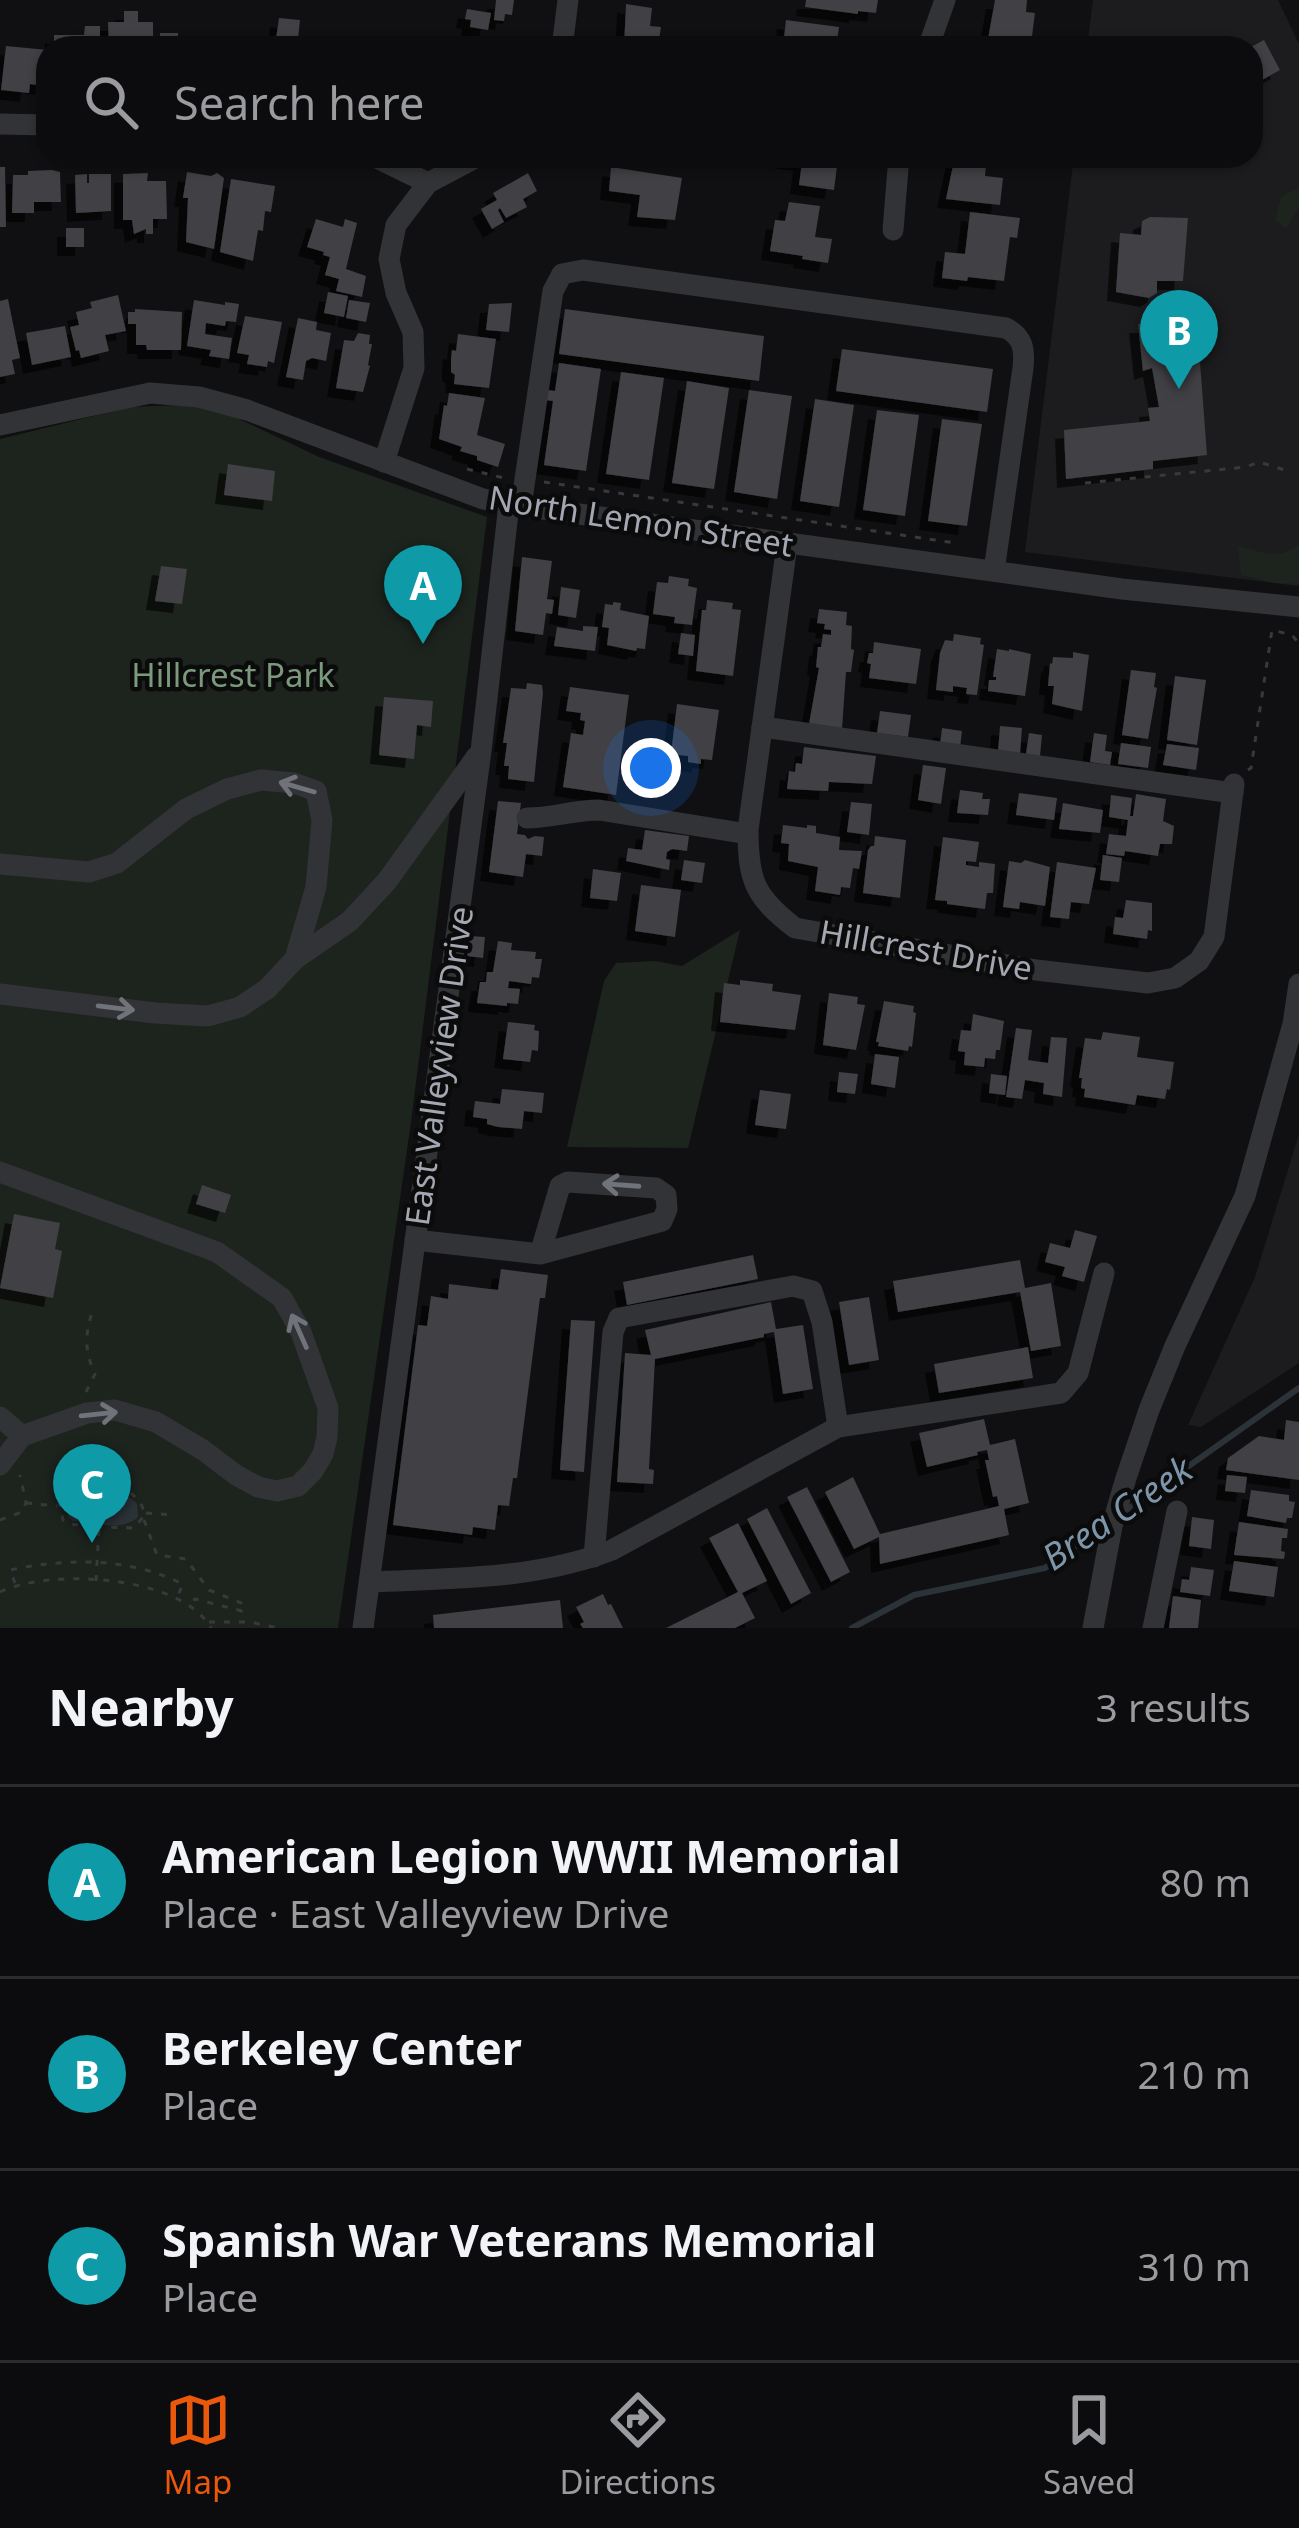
<!DOCTYPE html>
<meta charset="utf-8">
<style>
:root{--surface:#0c0c0e;--page:#1a1a1c;--text:#f1f3f6;--muted:#9a9b9e;--line:#2c2c2e;--accent:#ea580c}
body{margin:0;font-family:"Noto Sans",sans-serif;background:var(--page);color:var(--text)}
.you{position:absolute;left:651px;top:768px;width:42px;height:42px;margin:-30px;border:9px solid #fff;border-radius:50%;background:#1a73e8;box-shadow:0 0 0 18px #1a73e833}
.badge{display:grid;place-items:center;width:78px;height:78px;border-radius:50%;background:var(--accent);color:#fff;font-size:39px;font-weight:700}
.pin{position:absolute;translate:-50% -99px;filter:drop-shadow(0 3px 6px #0008)}
.pin::after{content:'';position:absolute;top:63px;width:42px;height:36px;background:inherit;clip-path:polygon(0 0,100% 0,50% 100%)}
.list{margin:0;padding:0;list-style:none}
h2{display:flex;justify-content:space-between;align-items:center;height:156px;margin:0;padding:0 48px;font-size:51px}
h2 small{font-size:39px;font-weight:400;color:var(--muted)}
.list li{display:grid;grid-template-columns:78px 1fr auto;gap:36px;align-items:center;box-sizing:border-box;height:192px;padding:0 48px;border-top:3px solid var(--line)}
.list b{display:block;font-size:45px;white-space:nowrap}
.list p{margin:0;font-size:39px;white-space:nowrap;color:var(--muted)}
.list em{font-size:39px;font-style:normal;color:var(--muted)}
.icon{flex:none;width:66px;height:66px;fill:none;stroke:currentColor;stroke-width:2;stroke-linecap:round;stroke-linejoin:round}
.map{position:relative;flex:none;width:1299px;height:1628px;overflow:hidden}
.search{position:absolute;background:var(--surface);box-shadow:0 3px 9px #0004;left:36px;right:36px;top:36px;height:132px;display:flex;align-items:center;gap:30px;box-sizing:border-box;padding:0 42px;border-radius:36px;color:var(--muted);font-size:45px}
.sheet{height:732px;background:var(--surface)}
nav{display:flex;justify-content:space-around;align-items:center;box-sizing:border-box;height:168px;border-top:3px solid var(--line);background:var(--surface);font-size:33px;color:var(--muted)}
nav a{display:grid;justify-items:center;gap:6px}
nav .on{color:var(--accent)}
.map>svg:first-child{display:block}
.built{fill:#1c1c1e}
.green{fill:#1d241e}
.water{fill:#2b3339}
.lines{fill:none;stroke-linecap:round;stroke-linejoin:round}
.stream{stroke:#2b3339;stroke-width:6}
.building{fill:#3f4044;filter:url(#shadow)}
.path{stroke:#38393d;stroke-width:3;stroke-dasharray:6 9;stroke-linecap:butt}
.minor{stroke:#323336;stroke-width:21}
.oneway{stroke:#70737a}
.labels{text-anchor:middle;stroke-width:9;stroke-linejoin:round;paint-order:stroke}
.street-label{font-size:33px;fill:#a3a7b1;stroke:#0b0b0c}
.park-label{font-size:33px;fill:#7b9a7d;stroke:#0b0b0c}
.water-label{font-size:36px;font-style:italic;fill:#7d95a9;stroke:#0b0b0c}
</style>
<div class="map">
<svg width="1299" height="1628" viewBox="0 0 1299 1628">
<defs>
<filter id="shadow"><feDropShadow dx="-9" dy="9" stdDeviation="0" flood-color="#0009"/></filter>
</defs>
<rect width="100%" height="100%" fill="#101012"/>
<g class="built">
<polygon points="1093,0 1278,0 1299,44 1299,586 1025,552 1074,156 1251,156 1251,48 1087,48"/>
<polygon points="1299,1134 1299,1363 1201,1427 1188,1425 1255,1277"/>
</g>
<g class="green">
<polygon points="1299,188 1299,207 1286,229 1275,220 1281,197"/>
<polygon points="208,404 319,457 487,517 411,1122 338,1628 0,1628 0,439 131,407"/>
<path d="M1297,545l2,1v38l-24,-1 -34,-8 -3,-29c21,5 42,15 59,-1z"/>
<polygon points="740,930 688,1148 567,1147 604,981 616,963 655,961 682,966"/>
</g>
<path class="water" d="M99,1472l13,3 9,21 10,2 6,6 1,13c-16,15 -44,6 -65,4l-5,-4 -1,-17 4,-5 13,-1 1,-5h5l4,-14z"/>
<g class="lines">
<g class="stream">
<polyline points="1121,1514 1299,1388"/>
<polyline points="852,1628 914,1595 1045,1568 1106,1525"/>
</g>
</g>
<g class="building">
<polygon points="496,0 514,0 512,15 505,14 504,21 494,20"/>
<polygon points="806,0 878,0 876,13 858,11 858,14 805,7"/>
<polygon points="995,0 1027,0 1026,12 1035,13 1031,44 988,39"/>
<polygon points="626,4 652,8 650,26 661,27 659,40 677,43 676,48 624,48"/>
<polygon points="467,9 491,13 488,30 470,27 471,20 465,19"/>
<polygon points="124,11 138,11 138,22 153,22 153,48 109,48 108,22 124,22"/>
<polygon points="279,18 300,20 297,48 290,48 290,41 276,39"/>
<polygon points="786,20 839,27 836,48 783,47"/>
<polygon points="85,26 100,26 100,48 54,48 54,35 84,35"/>
<rect x="160" y="33" width="18" height="15"/>
<polygon points="1264,40 1280,70 1251,86 1251,47"/>
<polygon points="6,46 48,50 44,86 30,84 29,93 1,90"/>
<polygon points="781,156 838,158 834,190 799,185 802,162 781,159"/>
<polygon points="955,156 987,156 985,176 1003,178 1000,205 946,199"/>
<polygon points="0,167 5,167 6,227 0,227"/>
<polygon points="611,167 682,178 675,220 637,217 640,195 609,191"/>
<polygon points="52,170 60,172 61,202 34,202 34,213 12,213 13,175 28,175 28,171"/>
<polygon points="187,172 211,176 217,173 224,178 214,249 186,242 188,198 183,198"/>
<polygon points="148,173 147,181 166,181 167,219 153,219 153,234 146,234 146,229 134,234 132,220 123,220 123,174"/>
<polygon points="528,173 537,191 523,199 527,207 506,218 500,208 498,210 504,222 492,229 481,209 497,200 493,193"/>
<polygon points="87,174 87,183 89,183 89,174 111,174 111,211 76,213 75,175"/>
<polygon points="231,179 275,186 271,212 265,211 263,231 258,230 253,261 220,252"/>
<polygon points="789,202 820,206 815,237 832,239 828,263 802,259 803,256 770,251 775,220 785,221"/>
<polygon points="970,212 1020,218 1017,238 1010,237 1004,281 968,277 967,281 942,278 945,252 965,254"/>
<polygon points="1150,217 1188,218 1183,281 1157,281 1157,293 1149,298 1116,292 1120,233 1141,235 1142,221"/>
<polygon points="316,219 343,227 345,219 357,223 346,269 366,276 362,297 336,291 339,279 325,275 330,257 323,255 324,252 307,247"/>
<rect x="66" y="228" width="18" height="19"/>
<polygon points="328,292 348,296 344,317 324,313"/>
<polygon points="118,295 126,331 105,335 109,351 81,358 79,350 76,351 70,327 79,325 76,312 92,308 90,302"/>
<polygon points="8,299 20,358 12,360 15,374 0,377 0,301"/>
<polygon points="194,300 225,305 225,302 239,304 236,322 226,321 225,326 206,323 205,334 232,338 229,359 209,356 211,350 187,346"/>
<polygon points="349,300 370,303 366,322 346,318"/>
<polygon points="512,303 509,332 486,330 489,304"/>
<polygon points="1185,306 1188,323 1197,322 1207,455 1153,461 1153,469 1066,479 1064,430 1150,421 1148,408 1159,407 1152,368 1143,371 1138,324 1155,324 1155,310"/>
<polygon points="135,309 182,312 181,350 147,350 146,345 136,345 136,324 128,324 128,312 135,312"/>
<polygon points="565,309 764,336 759,381 559,354"/>
<polygon points="245,316 282,322 274,363 268,361 267,367 247,364 249,355 237,353"/>
<polygon points="298,318 317,322 316,330 331,333 326,361 312,358 306,361 303,380 286,377"/>
<polygon points="65,326 71,357 32,365 26,333"/>
<polygon points="358,333 370,335 369,344 372,344 368,365 370,366 363,392 336,388 344,340 354,341"/>
<polygon points="458,334 496,339 489,388 454,384 455,375 451,372 451,359 452,350 456,351"/>
<polygon points="842,349 993,369 987,412 836,391"/>
<polygon points="559,363 601,369 586,471 544,465 553,401 545,400 547,390 555,391"/>
<polygon points="621,372 664,378 649,480 606,474"/>
<polygon points="687,381 729,388 714,489 672,483"/>
<polygon points="749,390 792,396 777,499 734,492"/>
<polygon points="449,393 485,398 477,435 505,444 498,467 477,460 477,456 460,451 462,447 439,439 444,405 447,406"/>
<polygon points="815,399 854,405 839,507 800,501"/>
<polygon points="877,410 919,415 905,516 863,510"/>
<polygon points="942,419 982,424 967,526 928,521"/>
<polygon points="228,464 275,471 272,501 224,495"/>
<polygon points="522,557 552,561 547,599 554,600 552,614 546,613 543,635 515,631"/>
<polygon points="161,566 187,569 182,604 155,601"/>
<polygon points="669,576 689,579 688,586 697,588 692,625 674,623 675,617 653,614 657,582 668,583"/>
<polygon points="561,587 580,590 576,618 558,615"/>
<polygon points="707,600 733,603 732,609 741,610 733,676 696,671 702,610 706,610"/>
<polygon points="613,602 621,603 620,610 649,616 645,649 637,648 636,651 607,645 609,628 602,627 605,604 613,605"/>
<polygon points="819,609 847,612 846,625 852,626 851,649 854,650 851,672 846,672 842,729 809,724 819,668 816,667 818,647 821,647 823,634 831,635 831,630 824,629 825,624 817,623"/>
<polygon points="583,626 598,627 595,651 554,646 557,627 583,631"/>
<polygon points="681,633 695,635 693,656 678,654"/>
<polygon points="954,634 981,638 980,644 984,645 977,695 966,694 967,688 953,686 953,692 936,690 940,653 945,640 953,641"/>
<polygon points="874,642 921,649 916,684 869,678 871,664 867,663 869,653 873,653"/>
<polygon points="997,649 1009,651 1009,649 1031,654 1025,696 988,691 989,680 996,680 996,677 993,677"/>
<polygon points="1073,652 1089,655 1082,711 1052,704 1054,686 1048,686 1050,663 1052,664 1053,657 1073,658"/>
<polygon points="1131,670 1156,673 1154,687 1157,688 1148,739 1122,735"/>
<polygon points="1175,676 1206,680 1197,745 1167,740"/>
<polygon points="527,683 542,685 543,693 534,782 508,779 509,766 504,766 507,743 503,743 511,688 526,689"/>
<polygon points="570,687 629,695 616,795 563,787 571,733 583,735 585,721 580,720 581,713 566,711"/>
<polygon points="384,697 433,701 431,727 417,725 414,759 379,755"/>
<polygon points="677,704 719,710 712,760 701,759 701,764 688,762 688,756 671,754"/>
<polygon points="880,711 911,715 908,737 877,733"/>
<polygon points="1000,726 1022,728 1020,754 998,752"/>
<polygon points="942,728 962,731 960,748 940,745"/>
<polygon points="1029,733 1042,735 1040,756 1026,754"/>
<polygon points="1094,733 1107,735 1105,751 1112,752 1110,765 1090,762"/>
<polygon points="1121,743 1151,747 1148,768 1118,764"/>
<polygon points="1167,744 1199,748 1196,770 1163,765"/>
<polygon points="804,747 876,756 872,784 829,782 828,791 787,789 789,771 795,772 796,763 802,764"/>
<polygon points="923,765 946,768 941,804 918,800"/>
<polygon points="960,790 983,793 982,799 990,799 988,815 957,813"/>
<polygon points="1019,793 1057,798 1054,820 1016,815"/>
<polygon points="1136,794 1166,799 1163,821 1174,826 1172,844 1160,844 1158,856 1125,851 1124,856 1106,854 1109,834 1126,836 1128,820 1109,817 1111,795 1132,798 1130,816 1133,816"/>
<polygon points="498,801 521,803 517,834 525,835 528,839 535,836 544,837 542,856 526,854 523,877 489,872"/>
<polygon points="851,802 872,804 869,835 847,832"/>
<polygon points="1063,803 1103,810 1100,833 1059,829"/>
<polygon points="783,825 807,828 807,825 816,826 816,833 840,837 839,850 862,851 859,869 853,868 850,888 841,887 840,895 815,891 818,867 788,861 789,844 781,843"/>
<polygon points="645,830 689,836 687,851 672,849 667,852 666,859 670,860 669,870 626,861 628,848 642,850"/>
<polygon points="875,836 906,840 900,898 863,893 868,850 871,846 874,846"/>
<polygon points="943,837 979,842 976,862 966,861 966,865 979,867 979,862 995,864 993,893 987,893 985,909 947,904 947,901 935,900"/>
<polygon points="1103,855 1122,858 1119,882 1100,880"/>
<polygon points="684,860 705,863 702,883 681,880"/>
<polygon points="1025,860 1050,867 1045,906 1020,902 1019,909 1003,907 1009,861 1021,863"/>
<polygon points="1057,862 1096,868 1089,904 1071,902 1069,919 1050,917"/>
<polygon points="593,869 621,873 617,901 590,898"/>
<polygon points="641,885 681,890 675,937 635,931"/>
<polygon points="1126,900 1152,903 1152,931 1148,930 1147,939 1113,934 1115,917 1123,918"/>
<polygon points="470,936 485,937 483,958 467,956"/>
<polygon points="498,941 512,943 511,950 536,952 535,959 542,959 539,978 532,977 531,984 509,981 508,988 520,989 518,1004 507,1003 507,1006 477,1003 480,982 486,982 487,972 493,972"/>
<polygon points="740,980 773,984 772,991 801,995 795,1030 720,1022 724,983 740,985"/>
<polygon points="829,993 858,997 857,1004 865,1005 856,1050 823,1045"/>
<polygon points="884,1001 914,1006 913,1012 916,1013 912,1047 909,1046 908,1051 878,1046 879,1042 876,1042"/>
<polygon points="973,1014 1004,1021 1000,1050 996,1050 995,1059 985,1058 984,1067 964,1065 965,1052 958,1051 961,1030 971,1031"/>
<polygon points="508,1022 535,1025 534,1030 539,1031 538,1051 532,1050 530,1062 503,1059"/>
<polygon points="1016,1028 1032,1030 1028,1060 1048,1063 1051,1037 1067,1038 1062,1097 1043,1094 1044,1083 1025,1080 1022,1099 1006,1097"/>
<polygon points="1103,1032 1140,1037 1137,1057 1174,1062 1170,1090 1167,1089 1165,1099 1137,1095 1135,1105 1084,1097 1085,1089 1081,1088 1082,1078 1079,1078 1085,1038 1101,1040"/>
<polygon points="875,1054 899,1057 895,1088 871,1084"/>
<polygon points="839,1072 858,1074 855,1094 837,1092"/>
<polygon points="991,1074 1007,1076 1005,1095 989,1093"/>
<polygon points="502,1089 544,1093 542,1113 524,1111 522,1129 498,1127 487,1124 487,1119 473,1117 475,1101 500,1104"/>
<polygon points="760,1090 791,1094 786,1129 755,1125"/>
<polygon points="202,1185 231,1195 225,1213 196,1204"/>
<polygon points="14,1214 60,1223 55,1249 62,1251 53,1298 0,1288"/>
<polygon points="1075,1230 1097,1236 1084,1282 1062,1276 1065,1267 1045,1262 1050,1243 1070,1248"/>
<polygon points="753,1255 758,1279 627,1305 623,1282"/>
<polygon points="1020,1260 1025,1288 1051,1283 1061,1346 1031,1351 1020,1292 898,1312 893,1281"/>
<polygon points="501,1269 548,1275 545,1298 540,1298 517,1478 513,1478 509,1506 498,1505 495,1530 473,1527 472,1535 393,1525 418,1325 427,1326 431,1296 448,1299 449,1284 498,1290"/>
<polygon points="869,1297 879,1360 849,1365 839,1302"/>
<polygon points="771,1302 776,1329 803,1325 813,1389 783,1394 774,1332 764,1334 764,1337 655,1359 649,1469 654,1470 653,1484 617,1482 625,1353 651,1355 645,1330"/>
<polygon points="571,1320 595,1321 584,1472 560,1470"/>
<polygon points="1028,1347 1033,1378 939,1393 934,1364"/>
<polygon points="984,1419 990,1445 1015,1439 1029,1503 1004,1509 1009,1535 880,1564 879,1537 854,1549 825,1492 853,1477 880,1534 999,1506 997,1496 993,1497 985,1460 989,1460 987,1450 977,1452 978,1455 927,1467 919,1433"/>
<polygon points="1286,1420 1299,1422 1299,1480 1226,1470 1228,1458 1259,1436 1284,1440"/>
<polygon points="1227,1475 1247,1477 1245,1493 1225,1491"/>
<polygon points="807,1487 850,1572 831,1582 787,1497"/>
<polygon points="1251,1490 1289,1495 1289,1501 1295,1502 1292,1518 1287,1518 1286,1523 1247,1516"/>
<polygon points="767,1508 811,1593 791,1604 747,1519"/>
<polygon points="1192,1517 1214,1520 1211,1549 1189,1546"/>
<polygon points="1239,1522 1288,1529 1287,1538 1282,1538 1281,1551 1285,1552 1284,1559 1234,1555"/>
<polygon points="738,1523 767,1581 742,1593 755,1618 735,1628 666,1628 738,1592 709,1538"/>
<polygon points="1234,1561 1278,1567 1274,1597 1229,1591"/>
<polygon points="1191,1567 1214,1570 1210,1596 1180,1592 1182,1579 1189,1580"/>
<polygon points="603,1594 608,1605 611,1604 623,1628 583,1628 580,1624 584,1622 576,1607"/>
<polygon points="1173,1596 1201,1600 1198,1628 1169,1628"/>
<polygon points="560,1600 563,1628 434,1628 433,1615"/>
</g>
<g class="lines">
<g class="path">
<polyline points="467,469 504,478"/>
<polyline points="544,482 955,543"/>
<polyline points="1085,483 1246,467 1259,462 1288,471"/>
<polyline points="1248,770 1251,768 1272,630 1292,635 1299,644"/>
<path d="M86,1392l9,-18c-11,-24 -10,-40 -2,-65"/>
<polyline points="26,1503 57,1506"/>
<polyline points="146,1513 175,1515"/>
<polyline points="0,1520 22,1512 26,1503 20,1475"/>
<polyline points="144,1520 157,1555 186,1559 209,1590 244,1604 242,1611 195,1599 188,1605"/>
<path d="M96,1581l3,-54 -30,-3 -6,-4 -4,-18 5,-9 20,-11 3,-10c33,-12 25,1 41,18 10,10 15,12 16,26l-10,12 -35,-1"/>
<path d="M15,1583l-5,-13c59,-12 117,-13 173,14l-6,14"/>
<path d="M0,1592c50,-24 181,-17 211,36"/>
<polyline points="209,1622 250,1622 278,1628"/>
</g>
<g class="minor">
<polyline points="562,48 568,0"/>
<polyline points="928,48 945,0"/>
<polyline points="0,124 48,125"/>
<polyline points="373,156 428,183"/>
<polyline points="893,230 899,156"/>
<polyline points="0,425 150,393 199,397 247,410 483,499 521,506 1122,589 1299,607"/>
<polyline points="384,462 414,368 413,332 396,293 389,259 396,225 428,183 479,156"/>
<path d="M521,506l32,-215 9,-17 21,-4 423,58c17,9 19,21 17,40l-29,203"/>
<path d="M787,545l-39,285c0,51 7,67 47,98l241,42 112,13 27,-5 24,-17 15,-24 20,-153"/>
<polyline points="762,727 1233,793"/>
<path d="M527,818c25,0 47,-8 72,-8l149,24"/>
<polyline points="0,864 89,872 117,863 186,809 227,789 261,780 294,783 316,791 322,820 316,887 295,959 267,989 240,1007 208,1016 155,1013 0,994"/>
<polyline points="295,959 350,921 387,881 477,756"/>
<polyline points="0,1172 217,1252 282,1298 301,1332 328,1408 327,1437 323,1454 313,1471 298,1486 277,1491 258,1487 236,1475 203,1450 156,1422 115,1410 87,1413 22,1436 0,1465"/>
<polyline points="415,1240 540,1254 662,1221 667,1209 666,1195 656,1188 568,1182 560,1186 540,1254"/>
<polyline points="0,1417 22,1436"/>
<polyline points="594,1557 613,1332 619,1318 793,1286 812,1291 822,1322 838,1427"/>
<path d="M370,1582c83,-4 164,-2 242,-32l226,-123 223,-34 17,-20 26,-100"/>
<polyline points="363,1628 481,751 509,504"/>
<polyline points="1093,1628 1112,1526 1126,1478 1149,1410 1175,1346 1245,1196 1293,1024 1299,984"/>
<polyline points="1153,1628 1177,1511"/>
</g>
</g>
<defs><path id="oneway-shaft" d="M-6 0H5M1.5-3L5.5 0L1.5 3" fill="none" stroke-width="1.6" stroke-linecap="round" stroke-linejoin="round" transform="scale(3)"/></defs>
<g class="oneway">
<use href="#oneway-shaft" transform="translate(297 787) rotate(-164)"/>
<use href="#oneway-shaft" transform="translate(116 1008) rotate(7)"/>
<use href="#oneway-shaft" transform="translate(621 1185) rotate(-176)"/>
<use href="#oneway-shaft" transform="translate(299 1331) rotate(-114)"/>
<use href="#oneway-shaft" transform="translate(99 1414) rotate(-6)"/>
</g>
<g class="labels">
<g class="street-label">
<text transform="translate(641 521) rotate(9)" y="12">North Lemon Street</text>
<text transform="translate(926 950) rotate(10)" y="12">Hillcrest Drive</text>
<text transform="translate(439 1066) rotate(-82)" y="12">East Valleyview Drive</text>
</g>
<g class="park-label">
<text x="233" y="687">Hillcrest Park</text>
</g>
<g class="water-label">
<text transform="translate(1117 1513) rotate(-34)" y="13">Brea Creek</text>
</g>
</g>
</svg>
<div class="you"></div>
<div class="pin badge" style="left:423px;top:644px;background:#0f9aa8">A</div>
<div class="pin badge" style="left:1179px;top:389px;background:#0f9aa8">B</div>
<div class="pin badge" style="left:92px;top:1543px;background:#0f9aa8">C</div>
<div class="search"><svg class="icon" aria-label="search" viewBox="0 0 24 24"><circle cx="10" cy="10" r="6"/><path d="M15 15l6 6"/></svg>Search here</div>
</div>
<section class="sheet">
<h2>Nearby<small>3 results</small></h2>
<ul class="list">
<li><span class="badge" style="background:#0f9aa8">A</span><div><b>American Legion WWII Memorial</b><p>Place · East Valleyview Drive</p></div><em>80 m</em></li>
<li><span class="badge" style="background:#0f9aa8">B</span><div><b>Berkeley Center</b><p>Place</p></div><em>210 m</em></li>
<li><span class="badge" style="background:#0f9aa8">C</span><div><b>Spanish War Veterans Memorial</b><p>Place</p></div><em>310 m</em></li>
</ul>
</section>
<nav>
<a class="on"><svg class="icon" aria-label="map" viewBox="0 0 24 24"><path d="M3 6l6-2 6 2 6-2v14l-6 2-6-2-6 2zM9 4v14M15 6v14"/></svg>Map</a>
<a><svg class="icon" aria-label="directions" viewBox="0 0 24 24"><path d="M12 3l9 9-9 9-9-9zM9 14v-3h6M13 9l2 2-2 2"/></svg>Directions</a>
<a><svg class="icon" aria-label="saved" viewBox="0 0 24 24"><path d="M7 4h10v16l-5-4-5 4z"/></svg>Saved</a>
</nav>
